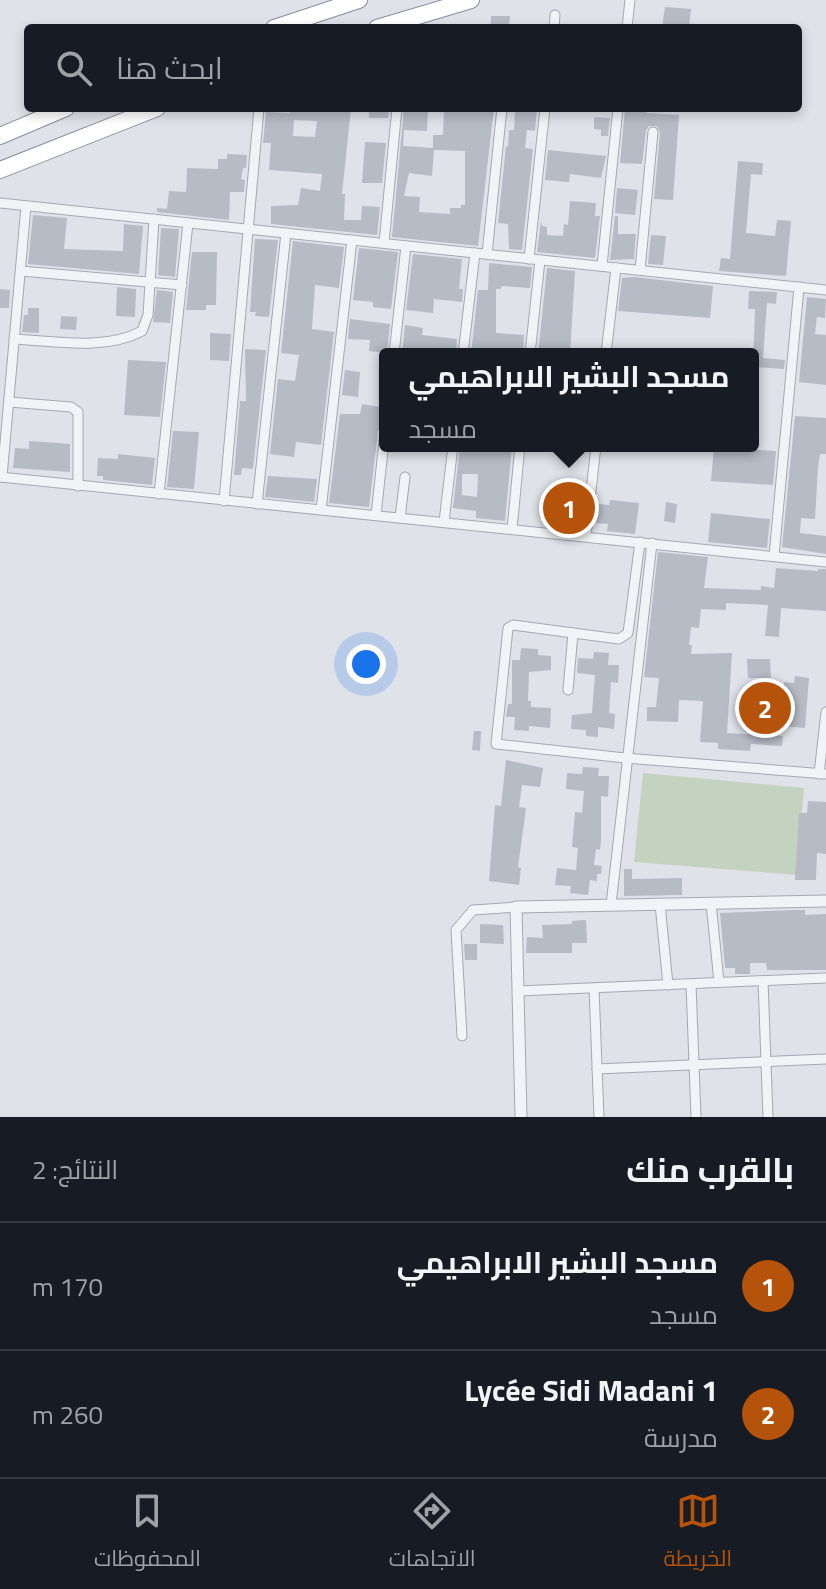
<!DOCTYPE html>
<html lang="ar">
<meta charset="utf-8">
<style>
:root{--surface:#171b24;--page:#242831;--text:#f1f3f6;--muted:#9ea1a6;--line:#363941;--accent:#b45309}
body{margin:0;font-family:"Titillium Web",Cairo,sans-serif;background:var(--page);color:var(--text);direction:rtl}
.you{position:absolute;left:366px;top:664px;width:28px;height:28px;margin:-20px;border:6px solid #fff;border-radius:50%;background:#1a73e8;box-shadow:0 0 0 12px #1a73e833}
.badge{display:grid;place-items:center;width:52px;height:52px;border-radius:50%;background:var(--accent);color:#fff;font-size:26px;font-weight:700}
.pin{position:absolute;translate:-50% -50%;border:4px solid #fff;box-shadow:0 2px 8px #0006}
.popup{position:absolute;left:379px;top:348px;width:380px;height:104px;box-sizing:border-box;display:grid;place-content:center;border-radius:8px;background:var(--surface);filter:drop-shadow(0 2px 6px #0005);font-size:26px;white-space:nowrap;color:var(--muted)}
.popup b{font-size:30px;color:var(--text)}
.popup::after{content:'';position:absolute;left:50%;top:100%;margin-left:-16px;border:16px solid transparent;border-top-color:var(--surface)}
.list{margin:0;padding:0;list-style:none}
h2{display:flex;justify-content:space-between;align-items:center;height:104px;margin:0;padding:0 32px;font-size:34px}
h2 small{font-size:26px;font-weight:400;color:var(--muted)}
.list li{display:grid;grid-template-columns:52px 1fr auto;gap:24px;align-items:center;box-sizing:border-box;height:128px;padding:0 32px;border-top:2px solid var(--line)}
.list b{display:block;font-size:30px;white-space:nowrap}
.list p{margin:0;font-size:26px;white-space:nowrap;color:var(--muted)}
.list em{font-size:26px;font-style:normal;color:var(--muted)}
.icon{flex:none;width:44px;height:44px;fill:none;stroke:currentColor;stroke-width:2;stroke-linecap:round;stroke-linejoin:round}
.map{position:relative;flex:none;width:826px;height:1117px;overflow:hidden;direction:ltr}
.search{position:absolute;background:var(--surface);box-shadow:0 4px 12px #0003;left:24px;right:24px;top:24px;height:88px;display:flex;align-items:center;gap:20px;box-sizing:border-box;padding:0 28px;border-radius:8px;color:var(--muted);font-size:30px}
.sheet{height:360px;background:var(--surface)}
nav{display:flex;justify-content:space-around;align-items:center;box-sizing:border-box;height:112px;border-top:2px solid var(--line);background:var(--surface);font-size:22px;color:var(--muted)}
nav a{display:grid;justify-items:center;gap:4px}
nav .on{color:var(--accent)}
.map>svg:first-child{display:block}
.pitch{fill:#c3d3bf}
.building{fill:#b6bbc6;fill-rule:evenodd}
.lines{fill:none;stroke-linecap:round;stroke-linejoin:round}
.minor-casing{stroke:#a4a8b3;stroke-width:11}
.tertiary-casing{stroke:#a4a8b3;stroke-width:13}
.motorway-casing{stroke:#858ea0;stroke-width:18}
.minor{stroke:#f2f3f7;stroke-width:9}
.tertiary{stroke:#f2f3f7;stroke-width:11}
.motorway{stroke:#fff;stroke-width:16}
</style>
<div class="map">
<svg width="826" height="1117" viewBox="0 0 826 1117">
<rect width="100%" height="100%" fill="#dfe2e9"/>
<polygon class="pitch" points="643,773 804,788 797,875 634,862"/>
<g class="building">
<polygon points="665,7 691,9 689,28 662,28"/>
<polygon points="491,16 510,16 509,28 491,28"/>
<path d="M290,108h61l-9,86h3l-1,26h17l1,-14 18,1 -3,28 -106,-11v-18l27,-1 3,-17 19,3 2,-17 -53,-4 2,-27h-8l3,-31 24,1zM294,120l23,1 -2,16 -22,-1z"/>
<polygon points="369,108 389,108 388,118 369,118"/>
<path d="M404,108h24l-1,23 -23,-1 -1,16 30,2v-13h10l1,-27h50l-16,138 -86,-9zM434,150l31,1v54h-4v3h-11v6l-31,-2 1,-15 -16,-1 5,-23 23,3z"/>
<polygon points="515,108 537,108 535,131 527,130 525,148 533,149 522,250 509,249 508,224 498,223 506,146 508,147 509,130 514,130"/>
<polygon points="625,108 647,108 647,113 679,115 673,200 654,199 660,133 657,126 649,126 646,131 642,164 620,163"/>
<polygon points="594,117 610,118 608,136 601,136 601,130 594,129"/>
<polygon points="365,142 386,143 382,183 362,183"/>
<polygon points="548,150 606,156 601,178 570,174 569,182 545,180"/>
<polygon points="227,154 247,155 246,168 243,168 241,179 245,180 244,192 230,192 229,220 157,212 157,208 167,209 169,191 186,192 187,168 218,169 218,159 227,159"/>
<polygon points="738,161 763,163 762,175 751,174 746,233 775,236 777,220 791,221 786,276 719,271 721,258 730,259"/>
<polygon points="617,188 638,190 635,215 615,213"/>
<polygon points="570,201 596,203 595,216 600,216 595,258 537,252 541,221 542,226 547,227 547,235 563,236 564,224 568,225"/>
<polygon points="33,215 67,218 64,249 123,251 124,224 143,226 139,274 28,264"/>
<polygon points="615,216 618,216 618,234 636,234 634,259 610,260"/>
<polygon points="161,228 179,229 175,277 158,275"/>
<polygon points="651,235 666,236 663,265 648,264"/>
<polygon points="255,239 278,240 269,317 255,316 256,312 250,312"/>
<polygon points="293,241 344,247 339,288 315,285 312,329 334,332 321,445 296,442 294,457 270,454 278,379 295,381 299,355 281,353"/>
<polygon points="359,248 398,252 391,309 373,307 373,302 353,300"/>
<polygon points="192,252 217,252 216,305 206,305 206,310 186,310"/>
<polygon points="413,254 462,259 459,289 463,289 462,302 434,299 433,313 406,310"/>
<polygon points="489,263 532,267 530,288 501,286 501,289 496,289 496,333 524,335 523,354 471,354 478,290 488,290"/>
<polygon points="547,268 575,271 570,354 538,354"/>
<polygon points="634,277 713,286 710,318 618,311 622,278"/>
<polygon points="117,287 136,289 135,317 116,316"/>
<polygon points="0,289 10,290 9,308 0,308"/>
<polygon points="157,290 173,292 170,323 153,322"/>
<polygon points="749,291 777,292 776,304 767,303 763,358 785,360 784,369 753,367 755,309 748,309"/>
<polygon points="807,297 826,299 825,318 817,317 815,334 826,335 826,385 799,382"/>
<polygon points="28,308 39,308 39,333 22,332 24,315 28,315"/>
<polygon points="61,316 77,317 76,330 60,329"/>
<polygon points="350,319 390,324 387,353 369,351 370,340 348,339"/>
<polygon points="405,325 423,328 422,335 457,339 456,354 402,354"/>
<polygon points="210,333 231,334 229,361 210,360"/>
<polygon points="245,349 266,350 253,469 242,468 241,475 234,475 240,401 246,401"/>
<polygon points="128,360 166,362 160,417 124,415"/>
<polygon points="345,370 360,372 358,397 342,395"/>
<polygon points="362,404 385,408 382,425 378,431 369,507 329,503 340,414 360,414"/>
<polygon points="795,416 826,418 826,454 820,454 818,467 815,519 801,518 800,533 826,536 826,554 782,547"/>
<polygon points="173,431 199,432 194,489 167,487"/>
<polygon points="29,441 70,444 70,472 13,468 15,448 29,449"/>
<path d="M460,446h52l-7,75 -29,-3v-7l-23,-3zM462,474h16l-1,23 -15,-2z"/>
<polygon points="714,447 776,451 773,485 711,481"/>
<polygon points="118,454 155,458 152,485 103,480 103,476 97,476 98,458 118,459"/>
<polygon points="268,476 317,479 314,502 265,497"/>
<polygon points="610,500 639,503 635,534 607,531 608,524 596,523 598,504 609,505"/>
<polygon points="666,502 677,504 675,523 664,521"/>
<polygon points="711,513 770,519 767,548 708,542"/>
<polygon points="658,552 708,557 704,588 761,590 761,586 774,588 776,568 818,571 818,569 826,569 826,611 781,608 779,637 765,636 768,605 726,603 726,610 701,609 699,628 691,627 689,645 692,645 691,654 732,653 727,733 783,736 782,746 751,744 750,751 718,749 718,743 700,742 703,701 679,700 678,722 647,721 647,707 656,707 659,678 644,677"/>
<polygon points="521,648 538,649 538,655 551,656 551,670 529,672 528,701 531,701 531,707 551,708 550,728 529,726 529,731 514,730 515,717 506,717 508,704 512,704 512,660 520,660"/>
<polygon points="594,652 609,653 608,665 619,665 618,683 611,682 609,713 615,714 614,729 598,727 598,737 586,736 586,730 571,729 572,715 592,713 595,675 577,673 578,658 593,659"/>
<polygon points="747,659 770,659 771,678 748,678"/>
<polygon points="795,676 809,678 805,728 780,726 784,682 794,683"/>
<polygon points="474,731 481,731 480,751 472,750"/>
<polygon points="506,760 543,768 540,787 522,785 519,807 526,808 518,867 521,868 519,885 489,881 495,805 501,806"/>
<polygon points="583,767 599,768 598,776 609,776 608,797 601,796 601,841 600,850 596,849 594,865 602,866 601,874 597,874 597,881 590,880 588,895 570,893 571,886 555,885 557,868 576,870 578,848 572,847 575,812 582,813 584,791 566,789 567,773 582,774"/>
<polygon points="808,801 826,802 826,854 817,853 816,880 795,880 799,813 807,813"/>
<polygon points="624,869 632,869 632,879 682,878 682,895 624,896"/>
<polygon points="795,910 805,910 805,915 826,914 826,970 767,970 766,963 750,963 750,974 735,974 735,968 725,968 720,913"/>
<polygon points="586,920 587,943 572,943 572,953 526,953 527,937 543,938 542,925 572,924 572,921"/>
<polygon points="480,924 503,925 504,944 480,943"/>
<polygon points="464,944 477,944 477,960 465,960"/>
</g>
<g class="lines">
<defs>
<g id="minor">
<polyline points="554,28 555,15"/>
<polyline points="627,28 630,0"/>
<polyline points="0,203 826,290"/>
<polyline points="384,243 397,108"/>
<polyline points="487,254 502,108"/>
<polyline points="529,259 545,108"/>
<polyline points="602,266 618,108"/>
<polyline points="640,270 653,132"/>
<polyline points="21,271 182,285"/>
<path d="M14,339c40,2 91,12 128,-8l6,-16 6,-96"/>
<polyline points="394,354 406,246"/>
<polyline points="463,354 475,253"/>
<polyline points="530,354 540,260"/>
<polyline points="606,354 616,268"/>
<polyline points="9,402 71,407 78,412 78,486"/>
<polyline points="0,477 826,562"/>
<polyline points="2,477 26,206"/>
<polyline points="159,494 188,223"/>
<polyline points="224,501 259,108"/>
<polyline points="257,504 286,233"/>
<polyline points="321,510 352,240"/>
<polyline points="376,515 385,432"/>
<polyline points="400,518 405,477"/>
<polyline points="444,522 453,446"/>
<polyline points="512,529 520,446"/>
<polyline points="586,536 596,446"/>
<polyline points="774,556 799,287"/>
<polyline points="573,633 513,625 508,628 496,744 625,758 826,774"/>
<polyline points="568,690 573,633 619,639 628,633 640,542"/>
<polyline points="819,774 826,712"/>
<polyline points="711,903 719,982"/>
<polyline points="660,904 668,985"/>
<polyline points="611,905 652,543"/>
<polyline points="763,981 768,1117"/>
<polyline points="691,984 696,1117"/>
<polyline points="594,988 599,1117"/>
<polyline points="518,991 826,978"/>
<polyline points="462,1036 456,930 473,910 516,907"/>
<polyline points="597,1069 826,1059"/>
</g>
<polyline id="tertiary" points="521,1117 516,907 826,901"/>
<g id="motorway">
<polyline points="274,28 359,0"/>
<polyline points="377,28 471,0"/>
<polyline points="0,136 66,108"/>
<polyline points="0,170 157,108"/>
</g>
</defs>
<use href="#minor" class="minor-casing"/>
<use href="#tertiary" class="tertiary-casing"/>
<use href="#motorway" class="motorway-casing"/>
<use href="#minor" class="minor"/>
<use href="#tertiary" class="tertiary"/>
<use href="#motorway" class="motorway"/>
</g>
</svg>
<div class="you"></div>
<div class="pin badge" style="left:569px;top:508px">1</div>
<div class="popup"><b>مسجد البشير الابراهيمي</b>مسجد</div>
<div class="pin badge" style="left:765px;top:708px">2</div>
<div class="search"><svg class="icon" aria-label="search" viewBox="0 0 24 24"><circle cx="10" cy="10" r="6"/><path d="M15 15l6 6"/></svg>ابحث هنا</div>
</div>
<section class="sheet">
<h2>بالقرب منك<small>النتائج: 2</small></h2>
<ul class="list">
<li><span class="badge">1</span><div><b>مسجد البشير الابراهيمي</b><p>مسجد</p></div><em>170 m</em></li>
<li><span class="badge">2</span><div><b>Lycée Sidi Madani 1</b><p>مدرسة</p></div><em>260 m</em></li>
</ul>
</section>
<nav>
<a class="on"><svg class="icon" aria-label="map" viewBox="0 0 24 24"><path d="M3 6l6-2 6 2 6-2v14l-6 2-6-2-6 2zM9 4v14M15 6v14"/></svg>الخريطة</a>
<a><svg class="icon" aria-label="directions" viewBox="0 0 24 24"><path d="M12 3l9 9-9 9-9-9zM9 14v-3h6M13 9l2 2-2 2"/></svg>الاتجاهات</a>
<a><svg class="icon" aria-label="saved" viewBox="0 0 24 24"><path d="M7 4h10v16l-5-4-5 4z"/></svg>المحفوظات</a>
</nav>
